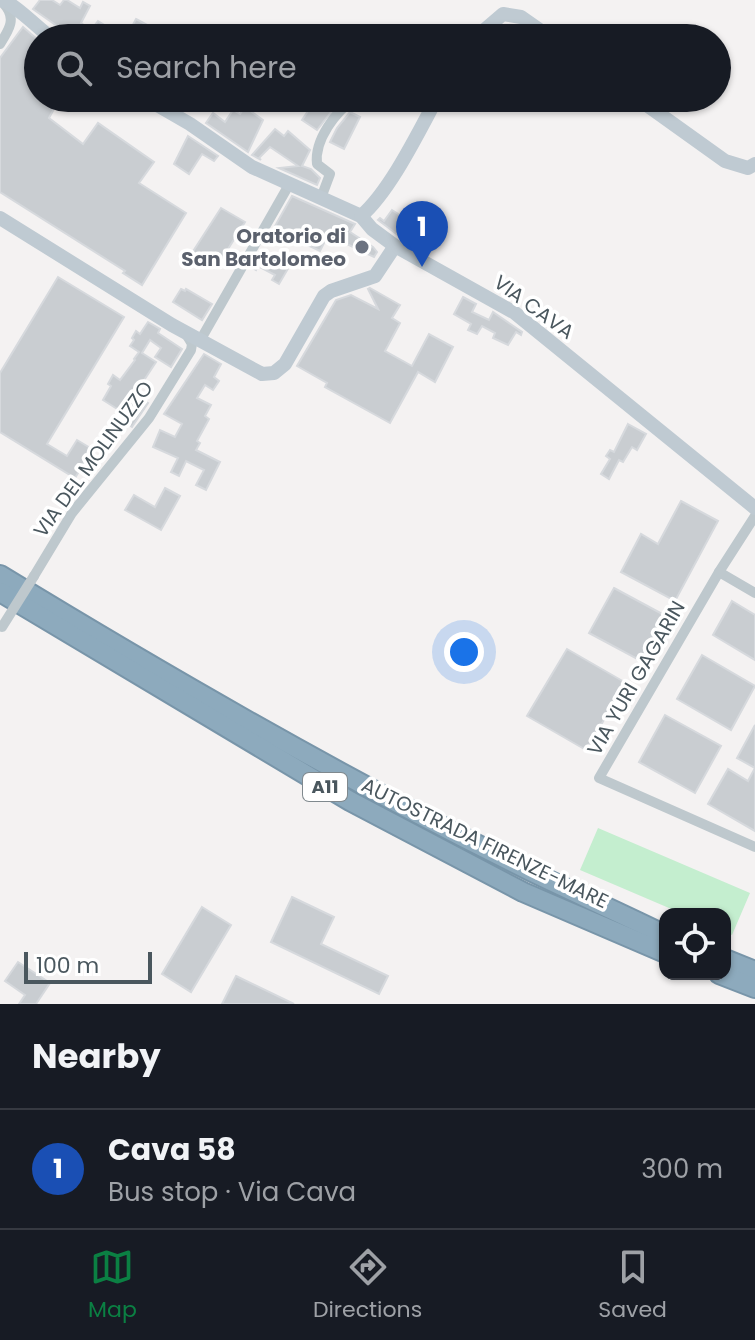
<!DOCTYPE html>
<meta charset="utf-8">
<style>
:root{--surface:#171b24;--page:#20242c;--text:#f1f3f6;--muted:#9ea1a6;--line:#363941;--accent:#0b8043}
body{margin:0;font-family:Poppins,sans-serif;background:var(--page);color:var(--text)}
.controls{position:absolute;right:24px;bottom:24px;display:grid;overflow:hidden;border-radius:16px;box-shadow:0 2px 6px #0004}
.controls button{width:72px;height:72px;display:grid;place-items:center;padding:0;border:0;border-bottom:2px solid var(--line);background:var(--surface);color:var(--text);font:40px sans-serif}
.scale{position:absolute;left:24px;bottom:20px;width:128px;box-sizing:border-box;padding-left:8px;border:4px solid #4a575e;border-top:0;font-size:22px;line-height:28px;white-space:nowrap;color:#4a575e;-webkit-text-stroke:6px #fff;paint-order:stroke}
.you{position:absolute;left:464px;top:652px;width:28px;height:28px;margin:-20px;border:6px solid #fff;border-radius:50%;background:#1a73e8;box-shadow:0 0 0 12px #1a73e833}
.badge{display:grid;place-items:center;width:52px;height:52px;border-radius:50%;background:var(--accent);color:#fff;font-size:26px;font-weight:700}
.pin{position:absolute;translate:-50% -66px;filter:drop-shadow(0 2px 4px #0008)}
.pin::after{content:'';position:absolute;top:42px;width:28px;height:24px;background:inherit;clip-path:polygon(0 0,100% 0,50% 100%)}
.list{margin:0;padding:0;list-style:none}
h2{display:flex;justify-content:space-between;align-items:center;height:104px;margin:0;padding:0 32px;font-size:34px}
h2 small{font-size:26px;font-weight:400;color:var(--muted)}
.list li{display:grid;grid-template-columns:52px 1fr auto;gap:24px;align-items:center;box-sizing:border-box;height:120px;padding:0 32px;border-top:2px solid var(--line)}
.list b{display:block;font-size:30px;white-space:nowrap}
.list p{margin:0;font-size:26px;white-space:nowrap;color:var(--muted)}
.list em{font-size:26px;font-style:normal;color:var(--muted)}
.icon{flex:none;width:44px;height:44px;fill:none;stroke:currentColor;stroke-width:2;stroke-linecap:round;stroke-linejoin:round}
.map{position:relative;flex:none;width:755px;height:1004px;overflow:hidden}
.search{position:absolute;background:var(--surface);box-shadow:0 2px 6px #0004;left:24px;right:24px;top:24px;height:88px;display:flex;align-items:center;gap:20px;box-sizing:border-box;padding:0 28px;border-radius:44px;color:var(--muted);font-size:30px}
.sheet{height:224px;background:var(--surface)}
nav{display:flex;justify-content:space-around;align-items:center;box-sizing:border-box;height:112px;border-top:2px solid var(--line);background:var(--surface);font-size:22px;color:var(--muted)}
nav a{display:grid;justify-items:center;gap:4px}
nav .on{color:var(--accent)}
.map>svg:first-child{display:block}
.green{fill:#c4eecf}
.building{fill:#c9cdd1;stroke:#d6d9dd;stroke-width:2}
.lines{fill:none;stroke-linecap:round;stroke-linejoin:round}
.highway-casing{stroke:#7895a9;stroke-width:22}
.street{stroke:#bec8cd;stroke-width:10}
.secondary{stroke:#bfcad2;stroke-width:14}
.highway{stroke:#8daabd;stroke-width:18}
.street-bridge{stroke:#bec8cd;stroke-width:10}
.worship-dot{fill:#6b7280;stroke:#fff;stroke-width:3}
.labels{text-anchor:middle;stroke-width:7;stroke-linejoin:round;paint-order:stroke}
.shield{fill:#fff;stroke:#80898e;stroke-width:2}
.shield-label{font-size:18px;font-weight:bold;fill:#4a575e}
.worship-label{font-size:20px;font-weight:bold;fill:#5b616d;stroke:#fff;text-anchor:end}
.street-label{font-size:20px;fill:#4a575e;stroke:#fff}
</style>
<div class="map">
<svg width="755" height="1004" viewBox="0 0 755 1004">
<rect width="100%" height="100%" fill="#f4f2f2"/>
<polygon class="green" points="598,828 750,893 732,935 725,932 725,914 683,914 580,870"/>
<g class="building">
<polygon points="40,0 52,0 60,5 64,0 67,0 80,8 83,2 90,6 81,23 91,30 98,21 125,38 74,38 33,9"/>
<polygon points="136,19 155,29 169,38 140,38 129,32"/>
<polygon points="23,27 38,40 38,98 60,98 49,118 83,144 98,123 154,162 139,183 186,213 142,285 123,273 125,271 0,192 0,58"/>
<polygon points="323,98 342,98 317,130 302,120 310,108 315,110"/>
<polygon points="245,107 263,120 248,152 206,123 213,113 225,122 233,110 240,114"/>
<polygon points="350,112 360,117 344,149 330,142 337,128"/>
<polygon points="275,129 284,136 288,131 310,150 302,166 311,169 320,178 317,185 279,168 298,166 270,147 259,158 261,160 252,155"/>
<polygon points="188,136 218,156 214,161 202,154 189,174 174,164"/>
<polygon points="292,196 355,224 350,232 373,247 377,252 374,257 328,235 320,251 307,245 290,230 284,241 274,235 279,227 275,226"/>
<polygon points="221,208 245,222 216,268 192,253"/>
<polygon points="392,210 403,217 400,222 409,228 402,238 378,220 380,218 384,221"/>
<polygon points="260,251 289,267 279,284 272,280 275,275 258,266 256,270 251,267"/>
<polygon points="58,277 124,317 47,444 67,456 77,440 92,449 75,478 0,432 0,373"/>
<polygon points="370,288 400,305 392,318 400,323 385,351 412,366 429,334 453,347 435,382 418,372 390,423 325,387 327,383 297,366 336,300 351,295 378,309 368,289"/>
<polygon points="181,289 185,291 186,289 212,304 202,320 173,302"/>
<polygon points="463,297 476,304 472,312 489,320 493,312 522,332 521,335 516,332 508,345 493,338 495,333 482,326 477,334 468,330 471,324 454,314"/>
<polygon points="148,322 160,329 158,333 182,349 171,367 155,357 161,348 150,340 142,353 156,362 135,394 148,403 132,427 118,418 122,412 103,400 111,386 108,384 113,375 120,380 135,360 134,359 139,352 130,346 134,340 132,338 136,331 140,334"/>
<polygon points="204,354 221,364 214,377 219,381 213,390 205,385 197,398 211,405 205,416 209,419 197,441 200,443 196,450 220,462 206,490 196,485 204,470 186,461 179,476 171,472 178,458 153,447 160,430 175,437 182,424 164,414"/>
<polygon points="628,424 646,434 637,450 632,447 623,462 619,460 609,479 601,474 610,459 606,456 610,450 614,452"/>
<polygon points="165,488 180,496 161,530 125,510 134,495 155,507"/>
<polygon points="681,501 718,521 675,601 621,572 641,534 658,544"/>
<polygon points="614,588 666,616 641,661 589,633"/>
<polygon points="732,601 755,615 755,660 713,635"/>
<polygon points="567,649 626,683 586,750 527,716"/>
<polygon points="702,655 755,686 731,730 677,699"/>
<polygon points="665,715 721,746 695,793 639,762"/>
<polygon points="755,725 755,768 737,758"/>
<polygon points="755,768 755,831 708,804 728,769 748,781"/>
<polygon points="292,897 334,917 321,944 388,976 379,994 271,942"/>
<polygon points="202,907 231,925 191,992 162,974"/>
<polygon points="18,962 50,983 36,1004 19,1004 25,995 5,981"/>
<polygon points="236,976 294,1004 222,1004"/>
</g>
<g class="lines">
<defs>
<g id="highway">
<path d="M0,575c172,105 348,206 528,295 45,22 92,43 137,65"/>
<polyline points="0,592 350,801 523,892 665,953"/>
<polyline points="725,959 755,971"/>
<polyline points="719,974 755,988"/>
</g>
</defs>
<use href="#highway" class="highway-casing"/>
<g class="street">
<path d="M0,44c9,-14 17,-26 4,-40"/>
<path d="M321,198l9,-24 -13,-10c-3,-24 19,-53 38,-66"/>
<polyline points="201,339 290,183"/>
<polyline points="755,516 719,572 599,778 755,847"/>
<polyline points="719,572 755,593"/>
<polyline points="34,576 72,513 149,418 191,350 192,344 186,334"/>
</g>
<g class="secondary">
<path d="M0,0c14,2 37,28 52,38"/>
<polyline points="475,38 503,14 521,17 551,38"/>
<polyline points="145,98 190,124 252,167 361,216 372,229 395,246 515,313 755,508"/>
<polyline points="637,98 725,161 748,168 755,164"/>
<path d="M361,216c29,-25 57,-83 76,-118"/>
<polyline points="0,218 172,325 262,374 274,373 285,364 324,296 331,291 375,276 395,246"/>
</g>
<use href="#highway" class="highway"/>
<polyline class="street-bridge" points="2,627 34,576"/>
</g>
<circle class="worship-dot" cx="362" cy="247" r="8"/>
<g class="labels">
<rect class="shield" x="303" y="773" width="44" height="28" rx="6"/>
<g class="shield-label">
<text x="325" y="793">A11</text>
</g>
<g class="worship-label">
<text x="346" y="243">Oratorio di<tspan x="346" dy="23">San Bartolomeo</tspan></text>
</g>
<g class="street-label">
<text transform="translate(534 307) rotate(36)" y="7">VIA CAVA</text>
<text transform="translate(93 459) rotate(-54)" y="7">VIA DEL MOLINUZZO</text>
<text transform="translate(636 678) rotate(-60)" y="7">VIA YURI GAGARIN</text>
<text transform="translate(485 843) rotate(26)" y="7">AUTOSTRADA FIRENZE-MARE</text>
</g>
</g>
</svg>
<div class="controls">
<button><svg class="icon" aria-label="locate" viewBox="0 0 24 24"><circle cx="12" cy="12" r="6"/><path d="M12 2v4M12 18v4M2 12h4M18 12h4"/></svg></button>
</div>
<div class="scale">100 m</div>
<div class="you"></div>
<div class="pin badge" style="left:422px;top:267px;background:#1a4fb4">1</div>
<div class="search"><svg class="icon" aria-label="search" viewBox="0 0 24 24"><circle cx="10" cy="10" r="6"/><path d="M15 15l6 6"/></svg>Search here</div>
</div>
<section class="sheet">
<h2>Nearby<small></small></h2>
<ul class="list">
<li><span class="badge" style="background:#1a4fb4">1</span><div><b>Cava 58</b><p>Bus stop · Via Cava</p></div><em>300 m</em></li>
</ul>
</section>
<nav>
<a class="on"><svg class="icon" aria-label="map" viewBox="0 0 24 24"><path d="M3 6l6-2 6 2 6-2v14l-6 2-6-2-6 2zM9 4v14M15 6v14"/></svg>Map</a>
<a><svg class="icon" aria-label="directions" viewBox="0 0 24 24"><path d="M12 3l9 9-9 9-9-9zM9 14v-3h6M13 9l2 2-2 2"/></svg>Directions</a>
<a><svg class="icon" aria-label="saved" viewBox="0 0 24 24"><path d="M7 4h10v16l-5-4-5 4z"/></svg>Saved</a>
</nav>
